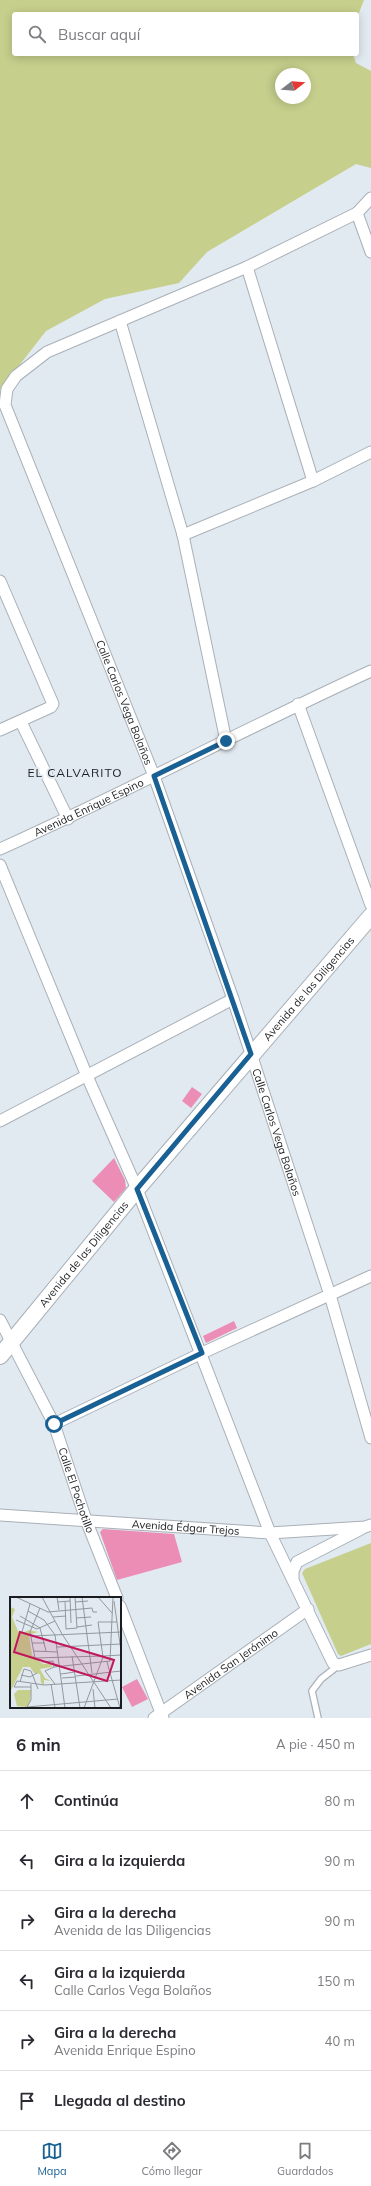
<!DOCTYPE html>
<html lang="es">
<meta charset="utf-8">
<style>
:root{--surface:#fff;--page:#f2f2f3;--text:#2b2b33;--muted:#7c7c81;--line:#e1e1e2;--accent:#196094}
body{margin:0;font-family:Mulish,sans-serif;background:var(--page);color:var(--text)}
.compass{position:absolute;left:275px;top:68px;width:36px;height:36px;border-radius:50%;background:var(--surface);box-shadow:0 2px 10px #0003;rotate:73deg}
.stop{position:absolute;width:12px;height:12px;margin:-9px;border:3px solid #196094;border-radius:50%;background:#fff}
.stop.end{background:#196094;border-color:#fff;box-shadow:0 1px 4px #0008}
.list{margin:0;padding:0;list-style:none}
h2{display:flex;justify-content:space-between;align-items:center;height:52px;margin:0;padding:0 16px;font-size:17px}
h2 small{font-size:13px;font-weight:400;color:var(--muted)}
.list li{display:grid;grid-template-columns:26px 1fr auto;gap:12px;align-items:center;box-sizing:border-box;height:60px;padding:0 16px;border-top:1px solid var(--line)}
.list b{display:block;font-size:15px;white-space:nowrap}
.list p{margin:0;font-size:13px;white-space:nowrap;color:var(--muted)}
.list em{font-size:13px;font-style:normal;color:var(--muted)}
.icon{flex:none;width:22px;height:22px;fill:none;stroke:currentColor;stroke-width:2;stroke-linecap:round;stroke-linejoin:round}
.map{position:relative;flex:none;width:371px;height:1718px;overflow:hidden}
.search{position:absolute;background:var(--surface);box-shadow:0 2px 10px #0003;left:12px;right:12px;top:12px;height:44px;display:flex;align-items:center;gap:10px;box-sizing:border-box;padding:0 14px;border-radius:4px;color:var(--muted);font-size:15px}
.sheet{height:412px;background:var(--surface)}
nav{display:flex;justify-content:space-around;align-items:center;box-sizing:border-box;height:56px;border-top:1px solid var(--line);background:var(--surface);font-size:11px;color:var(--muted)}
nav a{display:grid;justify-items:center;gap:2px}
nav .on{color:var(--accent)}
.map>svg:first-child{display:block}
.green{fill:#c6cf8c;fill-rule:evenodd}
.building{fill:#ec8db5}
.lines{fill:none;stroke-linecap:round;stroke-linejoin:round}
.lane-casing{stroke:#a9b0b7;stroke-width:8}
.street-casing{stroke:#a9b0b7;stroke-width:13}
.secondary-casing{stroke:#a9b0b7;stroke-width:18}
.lane{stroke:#fff;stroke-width:5.5}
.street{stroke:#fff;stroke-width:11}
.secondary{stroke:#fff;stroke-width:16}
.route{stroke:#196094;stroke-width:5}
.labels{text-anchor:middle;stroke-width:4;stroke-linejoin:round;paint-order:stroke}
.street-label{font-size:11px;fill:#1a1c1f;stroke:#e2eaf1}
.neighbourhood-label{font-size:12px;letter-spacing:1px;fill:#1a1c1f;stroke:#e2eaf1}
.inset-road{fill:none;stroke:#92989d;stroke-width:1}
.view{fill:#c2185b;fill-opacity:0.15;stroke:#c2185b;stroke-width:2}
.inset-edge{fill:none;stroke:#1a1c1f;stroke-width:2}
</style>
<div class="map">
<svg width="371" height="1718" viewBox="0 0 371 1718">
<rect width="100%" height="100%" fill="#e2eaf1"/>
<g class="green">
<path d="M0,0h364l-7,18v-4h-343v40h339l3,9 15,8v97l-15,-4 -149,88 -28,31 -74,16 -59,32 -46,59zM281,74h24v24h-24z"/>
<polygon points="371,1543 371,1644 341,1656 338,1654 302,1573 305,1569"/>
</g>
<g class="building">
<polygon points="192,1087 202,1094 191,1108 182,1101"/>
<polygon points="114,1158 125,1180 126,1188 114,1202 92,1181"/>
<polygon points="234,1321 237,1328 206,1343 203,1336"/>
<polygon points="103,1529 174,1534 182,1562 117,1580 100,1532"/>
<polygon points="137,1679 148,1699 132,1707 122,1687"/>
</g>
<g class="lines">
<defs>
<polyline id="lane" points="318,1718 312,1691 321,1679 339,1665"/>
<g id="street">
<path id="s1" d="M371,198l-14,15 -110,54 -200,85 -31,24 -9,13 -2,16 149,371 79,223 97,296 41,143"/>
<polyline points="357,213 371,252"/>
<polyline points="247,267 313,481"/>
<polyline points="120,321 183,535 226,741"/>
<polyline points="183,535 313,481 371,452"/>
<polyline points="0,581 53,704 51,707 0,730"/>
<polyline points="298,704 371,905"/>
<polyline points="21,722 68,819"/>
<path id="s2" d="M0,849c125,-56 246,-121 371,-178"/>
<polyline points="0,865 87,1076 137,1189 270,1533 333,1663 339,1665 371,1655"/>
<polyline points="0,1121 233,999"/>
<path id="s3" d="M0,1320l54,104 32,96 31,78"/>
<polyline points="54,1424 202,1353 371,1276"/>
<path id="s4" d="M0,1515l270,18 95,-6 6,-2"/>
<polyline points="293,1578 293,1571 297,1562 361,1529"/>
<polyline points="120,1606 163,1718"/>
<path id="s5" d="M154,1718l154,-109"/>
</g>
<g id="secondary">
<path id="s6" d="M0,1356l137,-167 234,-273"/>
</g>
</defs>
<use href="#lane" class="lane-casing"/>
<use href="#street" class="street-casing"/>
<use href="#secondary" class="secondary-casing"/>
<use href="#lane" class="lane"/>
<use href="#street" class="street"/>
<use href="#secondary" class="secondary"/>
</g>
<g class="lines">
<polyline class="route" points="54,1424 202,1353 137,1189 251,1054 154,776 226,741"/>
</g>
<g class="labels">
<g class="street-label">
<text dy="4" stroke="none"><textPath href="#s1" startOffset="752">Calle Carlos Vega Bolaños</textPath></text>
<text dy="4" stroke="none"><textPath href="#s2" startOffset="98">Avenida Enrique Espino</textPath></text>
<text dy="4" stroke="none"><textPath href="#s6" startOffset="480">Avenida de las Diligencias</textPath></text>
<text dy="4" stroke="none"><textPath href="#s1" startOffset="1208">Calle Carlos Vega Bolaños</textPath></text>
<text dy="4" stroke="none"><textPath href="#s6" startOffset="132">Avenida de las Diligencias</textPath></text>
<text dy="4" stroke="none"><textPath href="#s3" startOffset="187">Calle El Pochotillo</textPath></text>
<text dy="4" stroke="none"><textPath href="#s4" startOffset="186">Avenida Édgar Trejos</textPath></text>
<text dy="4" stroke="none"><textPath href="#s5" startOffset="94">Avenida San Jerónimo</textPath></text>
</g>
<g class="neighbourhood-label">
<text x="75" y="777">EL CALVARITO</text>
</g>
</g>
<g transform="translate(10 1597)">
<rect width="111" height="111" fill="#e2eaf1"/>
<path d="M0,10l5,2 -3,8 6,14 4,2 7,-3 9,2 -9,3 3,20 11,9 8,-1 1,4 -12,2 5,9 6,3 -7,-1v5l-3,-2 -1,-9 -6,-1 -4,-6h-7l-13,25zM8,93h13l-1,11 -3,6 -10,-1 -3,-12z" fill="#c6cf8c"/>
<path class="inset-road" d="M6,0l32,15 44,-4 1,4h4M32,0l20,37 49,74M47,0l2,13M60,0l1,26M72,0l10,76M88,0l14,16M55,4l1,28 11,-1 -2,-31M104,4l7,50M48,5l12,-1M65,5l13,-1M30,11l-10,24 5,26 68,-2M18,14l16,9 11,15 10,73M10,19l20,12 6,23M43,20l13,-1M66,21l15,-1M6,23l21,9 18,-8M67,30l15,-2M12,35l8,-28M21,39l90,-4M22,46h13M47,50l64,-3M23,54l25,1M62,59l8,52M93,59l18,-1M32,65l11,-1 1,6M97,65l13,46M51,77l14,-2M11,78l9,2 7,-4M66,79l45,-5M52,81l14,-1M10,85l4,-13 7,2 7,18M41,87l4,24M45,87l-10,-13 9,-4 56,-6 3,-64M21,90h-17l3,-6 27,4 77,-5M83,92l2,19M17,110l91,-8M17,110l4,-7v-16M74,111l19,-51 -5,-35h19"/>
<path class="view" d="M10,35l94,28 -7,21 -93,-29z"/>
<rect width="111" height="111" class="inset-edge"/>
</g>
</svg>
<svg class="compass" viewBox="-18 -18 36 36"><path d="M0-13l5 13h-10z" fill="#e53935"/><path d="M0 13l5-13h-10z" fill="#7c7c81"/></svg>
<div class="stop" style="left:54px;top:1424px"></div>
<div class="stop end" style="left:226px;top:741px"></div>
<div class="search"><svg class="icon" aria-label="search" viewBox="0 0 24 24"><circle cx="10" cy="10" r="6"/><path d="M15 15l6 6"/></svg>Buscar aquí</div>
</div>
<section class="sheet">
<h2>6 min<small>A pie · 450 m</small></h2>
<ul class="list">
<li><svg class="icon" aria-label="ahead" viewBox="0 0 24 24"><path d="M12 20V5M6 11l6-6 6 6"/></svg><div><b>Continúa</b></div><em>80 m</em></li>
<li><svg class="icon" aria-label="left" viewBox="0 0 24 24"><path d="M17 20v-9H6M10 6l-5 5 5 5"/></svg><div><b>Gira a la izquierda</b></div><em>90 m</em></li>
<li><svg class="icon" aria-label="right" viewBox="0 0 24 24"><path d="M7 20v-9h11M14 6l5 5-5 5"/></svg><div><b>Gira a la derecha</b><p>Avenida de las Diligencias</p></div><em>90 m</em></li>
<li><svg class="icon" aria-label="left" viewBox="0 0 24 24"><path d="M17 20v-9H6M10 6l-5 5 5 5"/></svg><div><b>Gira a la izquierda</b><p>Calle Carlos Vega Bolaños</p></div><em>150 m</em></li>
<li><svg class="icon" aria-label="right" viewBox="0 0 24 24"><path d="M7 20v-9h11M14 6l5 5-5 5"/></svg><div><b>Gira a la derecha</b><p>Avenida Enrique Espino</p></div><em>40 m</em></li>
<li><svg class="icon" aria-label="arrive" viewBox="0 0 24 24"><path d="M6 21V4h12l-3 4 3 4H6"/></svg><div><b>Llegada al destino</b></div></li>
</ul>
</section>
<nav>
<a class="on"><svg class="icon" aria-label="map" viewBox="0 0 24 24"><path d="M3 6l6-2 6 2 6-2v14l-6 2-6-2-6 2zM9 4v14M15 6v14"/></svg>Mapa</a>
<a><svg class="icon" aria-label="directions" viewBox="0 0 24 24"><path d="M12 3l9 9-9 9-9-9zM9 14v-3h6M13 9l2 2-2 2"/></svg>Cómo llegar</a>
<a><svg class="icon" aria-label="saved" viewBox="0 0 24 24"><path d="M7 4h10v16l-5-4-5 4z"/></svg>Guardados</a>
</nav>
